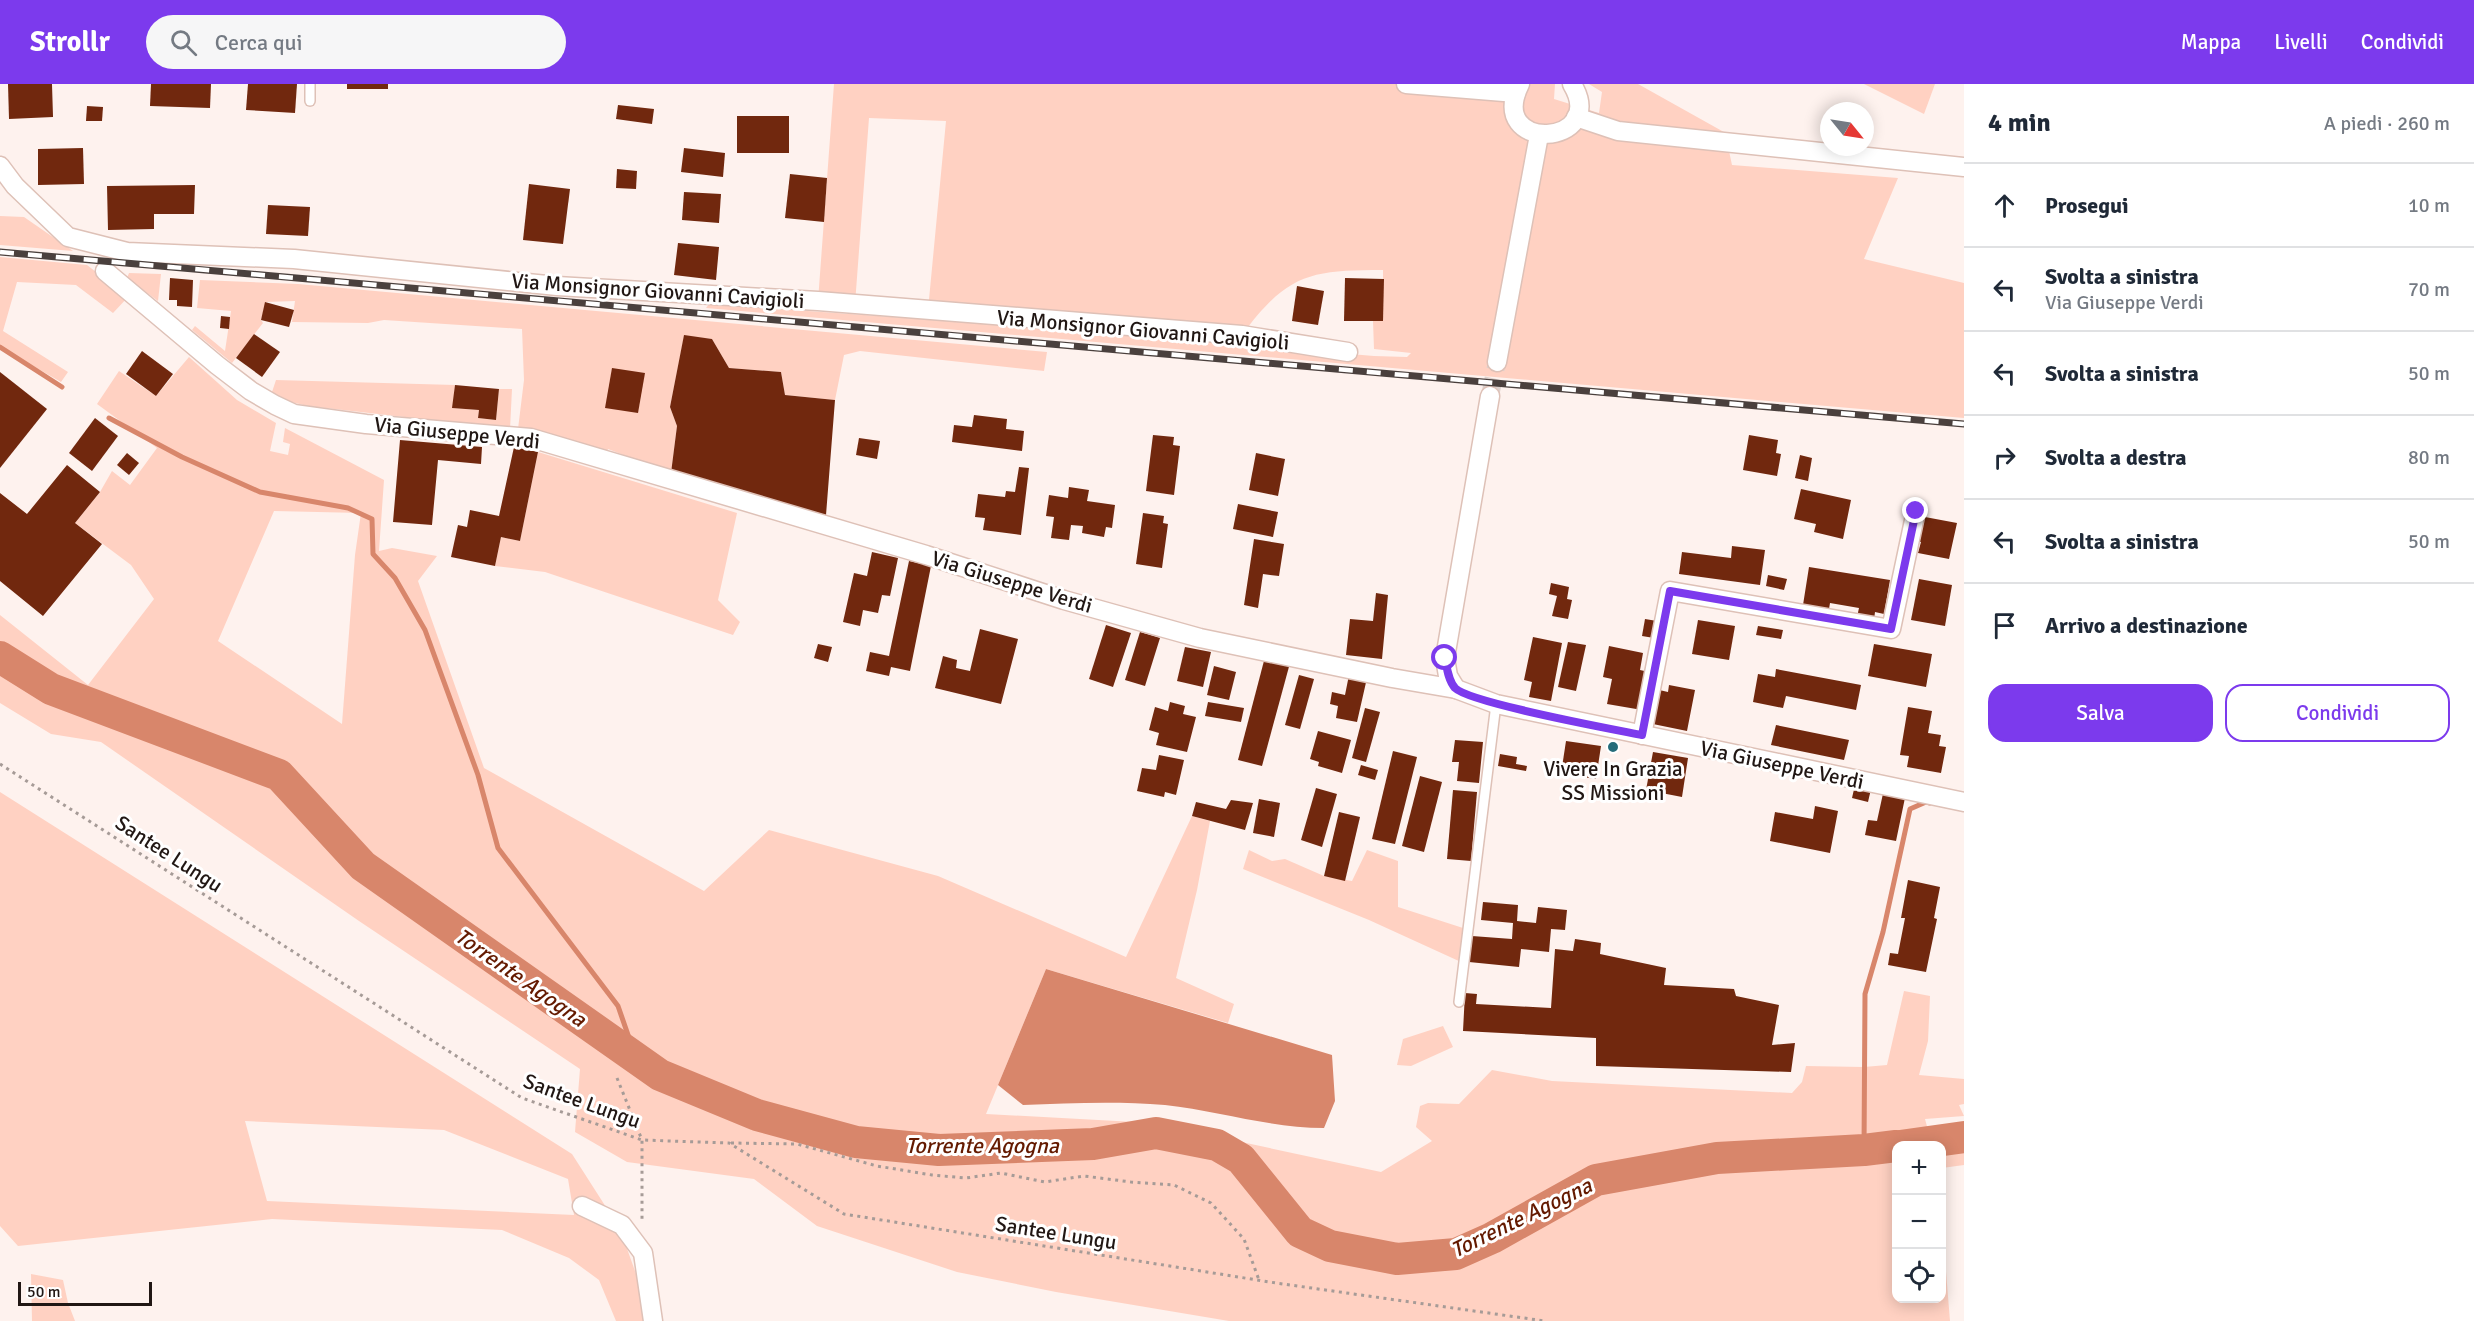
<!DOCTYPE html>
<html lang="it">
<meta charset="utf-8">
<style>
:root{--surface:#fff;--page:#f6f6f7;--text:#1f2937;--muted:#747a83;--line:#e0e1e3;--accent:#7c3aed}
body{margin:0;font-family:Signika,sans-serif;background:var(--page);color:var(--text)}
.controls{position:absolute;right:18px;bottom:18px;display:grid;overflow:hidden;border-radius:12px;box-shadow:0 3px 15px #0003}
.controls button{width:54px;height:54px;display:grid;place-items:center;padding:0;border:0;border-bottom:2px solid var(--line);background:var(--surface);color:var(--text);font:30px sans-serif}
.compass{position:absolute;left:1820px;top:18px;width:54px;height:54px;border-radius:50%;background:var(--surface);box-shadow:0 3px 15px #0003;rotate:120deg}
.scale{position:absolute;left:18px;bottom:15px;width:134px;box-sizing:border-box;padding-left:6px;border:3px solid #211714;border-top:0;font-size:16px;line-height:21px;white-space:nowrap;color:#211714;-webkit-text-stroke:4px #fff;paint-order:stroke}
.stop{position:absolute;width:18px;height:18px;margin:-14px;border:4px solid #7c3aed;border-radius:50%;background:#fff}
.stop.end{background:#7c3aed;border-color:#fff;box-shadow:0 2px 6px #0008}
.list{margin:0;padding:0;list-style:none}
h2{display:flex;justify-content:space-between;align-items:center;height:78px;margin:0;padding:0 24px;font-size:26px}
h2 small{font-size:20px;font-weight:400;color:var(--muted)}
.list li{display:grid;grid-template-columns:39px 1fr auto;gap:18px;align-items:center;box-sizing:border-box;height:84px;padding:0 24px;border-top:2px solid var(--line)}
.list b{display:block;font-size:22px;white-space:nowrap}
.list p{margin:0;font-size:20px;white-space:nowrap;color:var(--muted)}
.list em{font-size:20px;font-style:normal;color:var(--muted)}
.actions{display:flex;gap:12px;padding:18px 24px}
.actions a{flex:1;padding:14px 0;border:2px solid var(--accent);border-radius:18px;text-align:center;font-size:21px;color:var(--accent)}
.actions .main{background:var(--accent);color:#fff}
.icon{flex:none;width:33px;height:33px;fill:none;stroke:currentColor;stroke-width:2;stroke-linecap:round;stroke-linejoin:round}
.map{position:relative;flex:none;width:1964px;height:1237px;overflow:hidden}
header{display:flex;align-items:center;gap:36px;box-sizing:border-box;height:84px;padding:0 30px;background:var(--accent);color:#fff}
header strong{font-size:28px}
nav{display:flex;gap:33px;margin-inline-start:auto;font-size:21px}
.search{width:420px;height:54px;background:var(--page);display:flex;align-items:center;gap:15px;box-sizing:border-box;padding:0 21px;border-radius:33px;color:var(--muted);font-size:22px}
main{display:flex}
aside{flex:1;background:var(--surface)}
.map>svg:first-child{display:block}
.green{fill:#ffd1c2;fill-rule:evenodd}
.water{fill:#d8866b}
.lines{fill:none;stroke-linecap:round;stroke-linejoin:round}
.stream{stroke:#d8866b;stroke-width:5}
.river{stroke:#d8866b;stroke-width:32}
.building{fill:#71280e}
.minor-tunnel{stroke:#ddd1cd;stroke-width:18;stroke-dasharray:18 9;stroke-linecap:butt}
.service-casing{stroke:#dec1b7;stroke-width:12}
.minor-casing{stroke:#dec1b7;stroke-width:21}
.path{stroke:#a69b97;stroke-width:3;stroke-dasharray:3 4.5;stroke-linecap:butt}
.service{stroke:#fff;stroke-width:9}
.minor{stroke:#fff;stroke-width:18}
.rail-casing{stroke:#4a403d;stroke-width:7}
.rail{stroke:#fff;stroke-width:4.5;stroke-dasharray:14;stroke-linecap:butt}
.route{stroke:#7c3aed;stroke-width:8}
.poi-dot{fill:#256c7a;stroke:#fff;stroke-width:2}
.labels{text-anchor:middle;stroke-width:6;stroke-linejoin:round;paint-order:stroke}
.street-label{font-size:21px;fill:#211714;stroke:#fff}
.poi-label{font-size:21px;fill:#211714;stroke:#fff}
.water-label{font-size:22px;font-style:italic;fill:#641a00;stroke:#fff}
</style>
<header>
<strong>Strollr</strong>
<div class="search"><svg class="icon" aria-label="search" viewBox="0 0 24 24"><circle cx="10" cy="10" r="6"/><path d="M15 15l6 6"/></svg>Cerca qui</div>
<nav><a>Mappa</a><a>Livelli</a><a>Condividi</a></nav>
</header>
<main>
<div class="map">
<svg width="1964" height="1237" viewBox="0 0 1964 1237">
<rect width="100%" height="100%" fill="#fef2ee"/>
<g class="green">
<path d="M834,0h721l-1,15 45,14 3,-21 -13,-8h49l93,52 -2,15 3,14 166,13 -34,81 100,24v135l-1258,-110 3,-4 282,20 383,32 33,1 4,-4 -37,-4 -1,-28h10v-51c-73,0 -96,4 -141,65l-314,-25 18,-189 -77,-3 -14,186 -37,-3z"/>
<polygon points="1864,0 1935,0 1924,30"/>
<polygon points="0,132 24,133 73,167 0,161"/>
<polygon points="0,173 87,181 128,213 113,229 76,201 17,198 3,247 68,288 61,298 0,263"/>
<polygon points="129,189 161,190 158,217 127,194"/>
<polygon points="200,196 298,200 1047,268 1044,287 860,267 844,271 835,316 785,311 781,288 729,284 712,255 684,252 670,323 677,342 671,389 608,365 606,370 518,345 524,296 522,245 384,236 368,239 292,238 295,217 266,218 261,236 263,239 232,279 192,246 195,242 225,267 231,227 197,224"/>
<path d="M189,273l48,43 39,23 -6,28 18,4 2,-11 -7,-2 2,-14 99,52 -5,71 13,-3 45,8 -19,25 66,187 220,123 65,-61 169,46 188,81 66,-141 18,5 -13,69 -21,88 58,26 -6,19 -182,-54 -60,145 167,9 228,49 51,-31 -16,-14 4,-21 8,-3 31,1 33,-34 60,11 240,12 10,-11 4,-16 58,1 23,-2 17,-74 26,5 -2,45 -9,34 45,4v25l-5,1 5,11 -39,3 7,26 -36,1v152h46v-76l8,99h-721l-173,-29 -99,-20 -140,-46 -63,-47 -127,-17 -52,-30 5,-63 -221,-148 -258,-179 -50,-8 -51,-31v-88l88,70 66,-86 -23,-34 -56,-42 25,-31 12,-21 18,14 27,-37 -60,-44 22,-33 37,25zM274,427l87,2 -6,42 -13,169 -124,-83z"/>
<polygon points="276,296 455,301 453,324 479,326 478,334 496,336 499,305 512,305 510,345 308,322 291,318 272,308"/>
<polygon points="538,368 737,429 718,516 740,538 733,551 545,488 495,482 501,453 520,457"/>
<path d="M0,708l572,362 48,75 20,56 18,36h-42l-17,-41 -30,-22 -67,-28 -230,-11 -254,27 -18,-20zM245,1037l199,9 124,49 6,36 -307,-14z"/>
<polygon points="1249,766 1272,777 1285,775 1324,792 1352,797 1367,766 1398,777 1398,823 1463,844 1461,878 1369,836 1243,785"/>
<polygon points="1443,942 1453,963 1411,982 1397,981 1403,955"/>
<polygon points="1964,1064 1964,1081 1942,1084 1942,1067"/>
<polygon points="31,1190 63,1196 68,1219 75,1237 32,1237"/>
</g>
<path class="water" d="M1046,885l286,86 3,46 -11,27c-54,0 -105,-17 -159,-23 -47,-4 -95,-2 -142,0l-25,-20z"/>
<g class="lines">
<g class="stream">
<polyline points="0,263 62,303"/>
<polyline points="109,334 182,373 260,408 348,424 372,435 373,470 395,494 425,546 478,691 498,764 618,922 636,974"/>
<polyline points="1864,1066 1865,910 1883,848 1910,725 1926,718 1930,719"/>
</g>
<g class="river">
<polyline points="0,573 51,605 279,691 363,782 660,991 757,1031 856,1058 939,1066 1093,1060 1156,1049 1217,1061 1241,1075 1300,1148 1330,1162 1397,1175 1456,1170 1492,1154 1596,1096 1717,1074 1864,1066 1896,1062"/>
<polyline points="1900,1062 1964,1053"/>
</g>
</g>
<g class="building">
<polygon points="8,0 52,0 53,33 9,35"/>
<polygon points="151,0 211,0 210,24 150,22"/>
<polygon points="248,0 297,0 295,29 246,26"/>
<rect x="347" y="0" width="41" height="5"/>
<polygon points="618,21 654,25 652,40 616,35"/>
<polygon points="87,22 103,23 102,37 86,37"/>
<rect x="737" y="32" width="52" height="37"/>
<polygon points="83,64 84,100 38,101 38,65"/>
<polygon points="684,64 725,69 723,93 681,88"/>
<polygon points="617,85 637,87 636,105 616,104"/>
<polygon points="790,90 827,94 824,138 785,134"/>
<polygon points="529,100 570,105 563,160 523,156"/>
<polygon points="195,101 194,130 154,130 154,145 108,146 107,102"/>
<polygon points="684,108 721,110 719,139 682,136"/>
<polygon points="268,121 310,123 308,152 266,150"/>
<polygon points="678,159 719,163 716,196 674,191"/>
<polygon points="170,194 193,196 192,223 177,222 177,216 169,216"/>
<polygon points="1345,194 1384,195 1383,237 1344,237"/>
<polygon points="1297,202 1324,207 1318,241 1292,237"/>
<polygon points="265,218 294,226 289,243 261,236"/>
<polygon points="221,232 230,233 229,245 220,244"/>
<polygon points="254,250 280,268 262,293 236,274"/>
<polygon points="684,251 712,255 729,284 781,288 785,311 835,316 826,431 671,389 677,342 670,323"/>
<polygon points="142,267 173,290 156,312 126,290"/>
<polygon points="612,284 645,289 638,329 605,324"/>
<polygon points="0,288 47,325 0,384"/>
<polygon points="455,301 499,305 496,336 478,334 479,326 452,324"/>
<polygon points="974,331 1007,335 1006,345 1024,347 1022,367 952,358 954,341 972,343"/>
<polygon points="95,334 118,352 92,387 69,369"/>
<polygon points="1153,351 1174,353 1173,361 1180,362 1174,411 1146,407"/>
<polygon points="1749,351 1778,356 1776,369 1781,370 1777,392 1743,386"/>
<polygon points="859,354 880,357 877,375 856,371"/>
<polygon points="400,356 482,363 481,380 438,376 432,441 393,438"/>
<polygon points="514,363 538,368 520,457 501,453 495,482 451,473 458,441 467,443 470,426 499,432"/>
<polygon points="127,369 139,379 129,391 117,381"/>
<polygon points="1256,369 1285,375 1278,412 1249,406"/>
<polygon points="1800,371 1812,374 1808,397 1795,394"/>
<polygon points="67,381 100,408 75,439 102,460 43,532 0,497 0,409 27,430"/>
<polygon points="1019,383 1029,384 1021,451 983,446 985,434 975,433 978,410 1005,413 1006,407 1015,408"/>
<polygon points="1069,403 1089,406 1087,417 1115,421 1112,444 1106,443 1104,453 1082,449 1083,442 1071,441 1069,456 1051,454 1054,433 1046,432 1049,411 1068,414"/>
<polygon points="1801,405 1851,416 1843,455 1814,448 1816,440 1794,435"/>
<polygon points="1238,420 1278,428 1273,453 1233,445"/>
<polygon points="1143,429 1164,432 1163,439 1168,440 1162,484 1136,480"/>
<polygon points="1925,433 1957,439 1949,475 1918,469 1921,458 1914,457 1917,444 1922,445"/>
<polygon points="1254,455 1284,460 1279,492 1263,490 1258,524 1244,521"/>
<polygon points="1732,462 1765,466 1760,501 1679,490 1682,468 1731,474"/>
<polygon points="872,468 898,474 890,512 882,511 878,529 863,526 860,542 843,538 854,489 867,492"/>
<polygon points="909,477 931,482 910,587 891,583 889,592 866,587 870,568 889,572"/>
<polygon points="1809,483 1890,496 1884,530 1875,528 1874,536 1857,533 1859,524 1830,519 1829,525 1803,521"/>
<polygon points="1768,491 1787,495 1784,506 1766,502"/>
<polygon points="1919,495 1952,501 1945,542 1911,536"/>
<polygon points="1551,499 1569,503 1567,515 1572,516 1568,535 1552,532 1557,512 1549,510"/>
<polygon points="1376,509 1388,511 1382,575 1346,571 1350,535 1373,537"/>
<polygon points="1645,535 1657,537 1654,554 1642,552"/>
<polygon points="1698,536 1735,542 1729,576 1692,570"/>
<polygon points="1106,541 1131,549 1113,603 1089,595"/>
<polygon points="1758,542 1783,546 1781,555 1756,551"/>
<polygon points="980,545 1018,555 1001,620 935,604 943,572 957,576 956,584 970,587"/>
<polygon points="1140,548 1160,554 1145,602 1125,596"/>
<polygon points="1533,553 1562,559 1551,617 1529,613 1532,598 1524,596"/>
<polygon points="1568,558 1586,561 1576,607 1558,603"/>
<polygon points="818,560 832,563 828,578 814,574"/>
<polygon points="1874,560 1932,570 1926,603 1868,592"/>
<polygon points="1609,562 1643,569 1640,586 1649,588 1642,626 1607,620 1612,595 1603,593"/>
<polygon points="1185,563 1211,568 1203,603 1177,597"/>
<polygon points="1265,573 1290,579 1262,682 1238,676"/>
<polygon points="1214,582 1236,588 1229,616 1207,611"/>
<polygon points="1776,585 1861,601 1856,626 1786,612 1783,624 1753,618 1758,590 1775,593"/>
<polygon points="1299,591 1314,595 1300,645 1285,641"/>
<polygon points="1349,591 1367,594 1357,638 1336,634 1338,622 1330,620 1332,608 1345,611"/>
<polygon points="1669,601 1695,606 1687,647 1648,639 1655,605 1668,608"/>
<polygon points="1170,618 1185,622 1183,630 1196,633 1187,668 1156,661 1159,649 1149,646 1155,623 1168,627"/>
<polygon points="1208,618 1244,624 1241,638 1205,632"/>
<polygon points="1908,623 1932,627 1928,649 1941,651 1939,662 1946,663 1941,689 1907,683 1909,672 1900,671"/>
<polygon points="1365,624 1380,628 1366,678 1352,674"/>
<polygon points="1776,641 1849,656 1844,676 1771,661"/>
<polygon points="1318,647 1351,656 1342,689 1318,682 1319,678 1310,675"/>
<polygon points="1455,656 1483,658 1479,699 1457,697 1459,678 1452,678"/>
<polygon points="1566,657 1601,662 1596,695 1561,690"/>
<polygon points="1393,667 1417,673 1395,760 1372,755"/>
<polygon points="1653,668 1688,674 1682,713 1646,706"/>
<polygon points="1500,670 1517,673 1516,680 1527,682 1526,687 1498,682"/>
<polygon points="1159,671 1184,676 1176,711 1165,708 1164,713 1137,707 1142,684 1156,686"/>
<polygon points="1361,681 1378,686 1375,696 1358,691"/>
<polygon points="1420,692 1442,698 1424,768 1402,762"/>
<polygon points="1855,701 1871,705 1868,718 1852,714"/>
<polygon points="1316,704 1337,710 1322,763 1301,756"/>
<polygon points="1884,705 1906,709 1896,757 1865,751 1868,736 1877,737"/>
<polygon points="1453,706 1477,708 1471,777 1447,775"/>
<polygon points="1259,715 1280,719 1274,753 1253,749"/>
<polygon points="1231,716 1253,719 1245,746 1192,732 1196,718 1226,725"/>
<polygon points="1815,722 1838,727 1830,769 1770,757 1775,728 1813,735"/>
<polygon points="1339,728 1360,733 1345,797 1324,792"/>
<polygon points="1908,796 1940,803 1934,834 1937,835 1926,888 1888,881 1890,869 1898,870 1905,834 1901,834"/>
<polygon points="1483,818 1518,821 1517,837 1536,839 1538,823 1567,826 1565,846 1551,845 1549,868 1521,865 1519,883 1469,878 1472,852 1512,855 1513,839 1481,836"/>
<polygon points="1575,855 1601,859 1600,870 1666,884 1664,901 1734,905 1736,912 1779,921 1772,961 1795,959 1791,988 1596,982 1596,954 1463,947 1465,909 1477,910 1476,920 1551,924 1555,865 1573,867"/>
</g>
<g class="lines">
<polyline class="minor-tunnel" points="1490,312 1497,278"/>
<defs>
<g id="service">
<polyline points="310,0 310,17"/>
<polyline points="1459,918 1496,620"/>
</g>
<g id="minor">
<polyline points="1406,0 1516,9"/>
<path d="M1520,0c-35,70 90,63 52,0"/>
<polyline points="1576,33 1618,47 1964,83"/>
<polyline points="0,82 15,102 68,153 127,168 294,175 557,202 818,217 1242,251 1348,268"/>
<polyline points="105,187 217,281 251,307 275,321 294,330 366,340 531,354 926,471 1064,516 1200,554 1392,594 1456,605 1496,620 1964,718"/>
<polyline points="1497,278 1539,51"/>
<polyline points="1456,605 1448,592 1445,574 1490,312"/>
<polyline points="1642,651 1670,507 1891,545 1916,427"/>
<polyline points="582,1122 622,1141 643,1169 653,1237"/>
</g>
</defs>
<use href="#service" class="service-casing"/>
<use href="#minor" class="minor-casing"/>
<g class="path">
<polyline points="0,680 522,1014 642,1056 729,1059 844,1130 1276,1199 1545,1237"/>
<polyline points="617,994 642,1056 642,1137"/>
<polyline points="731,1059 797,1060 877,1082 932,1091 966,1094 1001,1089 1045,1098 1084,1092 1131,1098 1174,1101 1211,1119 1244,1155 1259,1196"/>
</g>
<use href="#service" class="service"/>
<use href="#minor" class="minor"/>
<defs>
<polyline id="rail" points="0,168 1964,340"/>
</defs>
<use href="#rail" class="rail-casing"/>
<use href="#rail" class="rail"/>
</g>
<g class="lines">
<path class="route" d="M1445,574c2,10 3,22 10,30 15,15 157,41 187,47l28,-144 221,38 25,-118"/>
</g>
<circle class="poi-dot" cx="1613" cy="663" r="6"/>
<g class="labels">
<g class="street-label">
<text transform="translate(658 207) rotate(4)" y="7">Via Monsignor Giovanni Cavigioli</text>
<text transform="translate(1143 246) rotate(5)" y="7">Via Monsignor Giovanni Cavigioli</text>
<text transform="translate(457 349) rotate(6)" y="7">Via Giuseppe Verdi</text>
<text transform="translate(1012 498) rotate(17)" y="7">Via Giuseppe Verdi</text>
<text transform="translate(1782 681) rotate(12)" y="7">Via Giuseppe Verdi</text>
<text transform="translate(169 770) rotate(33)" y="7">Santee Lungu</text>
<text transform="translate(582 1017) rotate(20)" y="7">Santee Lungu</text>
<text transform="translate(1056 1149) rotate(9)" y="7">Santee Lungu</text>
</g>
<g class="poi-label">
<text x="1613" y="692">Vivere In Grazia<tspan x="1613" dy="24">SS Missioni</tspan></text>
</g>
<g class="water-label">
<text transform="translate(521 893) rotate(35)" y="8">Torrente Agogna</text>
<text x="982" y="1069">Torrente Agogna</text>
<text transform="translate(1521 1133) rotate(-26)" y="8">Torrente Agogna</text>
</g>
</g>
</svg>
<div class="controls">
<button>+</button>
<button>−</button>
<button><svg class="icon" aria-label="locate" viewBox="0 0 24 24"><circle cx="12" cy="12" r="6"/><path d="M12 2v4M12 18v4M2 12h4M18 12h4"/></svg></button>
</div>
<svg class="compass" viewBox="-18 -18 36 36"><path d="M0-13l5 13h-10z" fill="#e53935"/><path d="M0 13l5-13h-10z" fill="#747a83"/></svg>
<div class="scale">50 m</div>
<div class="stop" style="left:1445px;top:574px"></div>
<div class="stop end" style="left:1916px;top:427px"></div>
</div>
<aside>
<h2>4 min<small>A piedi · 260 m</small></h2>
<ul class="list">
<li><svg class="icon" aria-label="ahead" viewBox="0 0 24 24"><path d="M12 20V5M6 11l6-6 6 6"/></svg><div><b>Prosegui</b></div><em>10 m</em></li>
<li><svg class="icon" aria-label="left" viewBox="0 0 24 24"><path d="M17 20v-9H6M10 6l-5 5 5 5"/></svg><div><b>Svolta a sinistra</b><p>Via Giuseppe Verdi</p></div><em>70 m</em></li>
<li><svg class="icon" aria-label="left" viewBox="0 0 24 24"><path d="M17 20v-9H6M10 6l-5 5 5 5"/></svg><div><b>Svolta a sinistra</b></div><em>50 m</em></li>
<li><svg class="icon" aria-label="right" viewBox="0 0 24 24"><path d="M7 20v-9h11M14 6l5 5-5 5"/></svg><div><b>Svolta a destra</b></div><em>80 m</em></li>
<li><svg class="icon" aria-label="left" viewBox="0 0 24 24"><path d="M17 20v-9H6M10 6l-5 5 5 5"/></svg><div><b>Svolta a sinistra</b></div><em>50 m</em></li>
<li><svg class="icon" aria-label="arrive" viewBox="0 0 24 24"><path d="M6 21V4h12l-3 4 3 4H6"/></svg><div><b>Arrivo a destinazione</b></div></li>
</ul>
<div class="actions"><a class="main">Salva</a><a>Condividi</a></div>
</aside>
</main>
